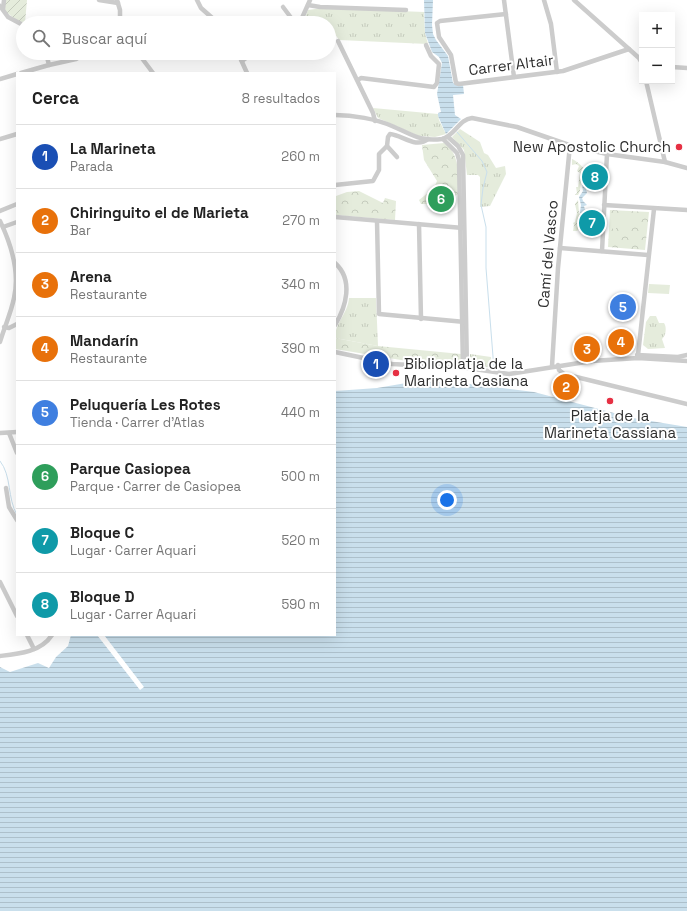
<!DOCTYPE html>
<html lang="es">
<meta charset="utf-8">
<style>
:root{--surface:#fff;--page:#f2f2f2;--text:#222;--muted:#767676;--line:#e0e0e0;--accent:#111827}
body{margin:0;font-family:"Space Grotesk",sans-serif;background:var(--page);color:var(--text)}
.controls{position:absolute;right:12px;top:12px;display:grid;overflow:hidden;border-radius:0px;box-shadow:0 4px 16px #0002}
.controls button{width:36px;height:36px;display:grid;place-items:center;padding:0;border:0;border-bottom:1px solid var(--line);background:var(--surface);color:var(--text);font:20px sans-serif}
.you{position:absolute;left:447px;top:500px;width:14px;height:14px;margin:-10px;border:3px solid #fff;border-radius:50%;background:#1a73e8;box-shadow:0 0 0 6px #1a73e833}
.badge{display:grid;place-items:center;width:26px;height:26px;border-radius:50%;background:var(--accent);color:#fff;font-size:13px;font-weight:700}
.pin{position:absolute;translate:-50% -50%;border:2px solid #fff;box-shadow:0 1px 4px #0006}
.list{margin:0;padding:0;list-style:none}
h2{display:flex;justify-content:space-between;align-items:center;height:52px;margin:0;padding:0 16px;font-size:17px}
h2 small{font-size:13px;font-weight:400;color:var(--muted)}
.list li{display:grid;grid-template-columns:26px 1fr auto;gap:12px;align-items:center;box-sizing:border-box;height:64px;padding:0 16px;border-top:1px solid var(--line)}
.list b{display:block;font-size:15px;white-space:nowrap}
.list p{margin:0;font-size:13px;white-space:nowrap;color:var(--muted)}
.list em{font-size:13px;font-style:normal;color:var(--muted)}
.icon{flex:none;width:22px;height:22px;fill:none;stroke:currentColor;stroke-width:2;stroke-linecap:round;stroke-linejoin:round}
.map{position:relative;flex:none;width:687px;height:911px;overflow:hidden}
.search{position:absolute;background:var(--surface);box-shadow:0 4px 16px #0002;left:16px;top:16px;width:320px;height:44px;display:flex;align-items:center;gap:10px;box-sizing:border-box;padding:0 14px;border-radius:22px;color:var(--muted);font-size:15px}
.panel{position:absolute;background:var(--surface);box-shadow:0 4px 16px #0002;left:16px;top:72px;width:320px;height:564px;border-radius:0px}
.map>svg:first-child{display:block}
.grass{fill:url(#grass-tufts)}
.forest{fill:url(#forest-crowns)}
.garden{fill:url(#garden-furrows)}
.pitch{fill:#e5ecdc}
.water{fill:url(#water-rules)}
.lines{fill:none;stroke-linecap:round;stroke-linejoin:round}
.stream{stroke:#c9dfec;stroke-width:1}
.minor{stroke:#ccc;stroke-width:4.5}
.poi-dot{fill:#e63043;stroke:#fff;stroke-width:1.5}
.labels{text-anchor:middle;stroke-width:4;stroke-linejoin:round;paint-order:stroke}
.street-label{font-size:15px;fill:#2f2f2f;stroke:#fff}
.poi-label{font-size:15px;fill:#2f2f2f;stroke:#fff;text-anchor:end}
</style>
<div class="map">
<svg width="687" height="911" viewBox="0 0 687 911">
<defs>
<pattern id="grass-tufts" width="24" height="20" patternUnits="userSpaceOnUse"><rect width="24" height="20" fill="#e5ecdc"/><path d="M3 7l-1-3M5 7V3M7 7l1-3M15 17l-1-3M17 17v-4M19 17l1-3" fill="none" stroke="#c5cbbd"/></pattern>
<pattern id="forest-crowns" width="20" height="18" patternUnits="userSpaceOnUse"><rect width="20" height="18" fill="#e5ecdc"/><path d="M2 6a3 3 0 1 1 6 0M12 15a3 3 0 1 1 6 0" fill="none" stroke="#c5cbbd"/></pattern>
<pattern id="garden-furrows" width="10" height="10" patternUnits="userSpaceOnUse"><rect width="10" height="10" fill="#e5ecdc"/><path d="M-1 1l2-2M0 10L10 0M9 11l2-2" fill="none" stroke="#c5cbbd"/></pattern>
<pattern id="water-rules" width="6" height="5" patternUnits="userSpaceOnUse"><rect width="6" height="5" fill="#c9dfec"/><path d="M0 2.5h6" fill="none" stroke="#adc0cb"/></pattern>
</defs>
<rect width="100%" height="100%" fill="#fff"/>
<g class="grass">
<polygon points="322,8 424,12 425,33 428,44 339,40 333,31 329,30 329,23 306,23 304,20 308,10"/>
<polygon points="373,108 438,114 439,120 446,134 435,137 419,136 378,118"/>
<polygon points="460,129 480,142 484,153 488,155 496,168 505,166 506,174 490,206 480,207 480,177 478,175 467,175 464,150 452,137"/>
<path d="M349,298h27l2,48 -43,-8c0,-15 13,-25 14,-40z"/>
<path d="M650,316h6l3,7h5c3,4 2,13 -2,16l3,9 -17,1 -5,-4 3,-23z"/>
<polygon points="470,354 491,357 492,368 470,365"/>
</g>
<g class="forest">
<path d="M444,143c17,12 14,32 14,51l-13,10h-24l-2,-4 15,-12 3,-7 -13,-21 -2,-15z"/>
<polygon points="359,191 383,203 385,198 396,201 395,220 335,215 336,196 347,192"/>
<polygon points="610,210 649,212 645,250 608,247"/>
<polygon points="335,338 378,346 461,354 461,363 407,361 335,349"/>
</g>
<g class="garden">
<polygon points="6,0 27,0 25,23 16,20 5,11 4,3"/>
<path d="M572,159c6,3 16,10 12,18 -1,2 -3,3 -3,5 -1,5 0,9 -3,13h-3l2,-2 -1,-6h2l2,-14 -3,-2 2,-5 -3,-2 -4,1z"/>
<polygon points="578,200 579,213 583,219 581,227 577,231 573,231 574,225 573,223 575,222 577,213 575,204"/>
<path d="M588,212h3l-2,4 -1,12 3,2 -1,4h5l1,3c-23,-3 -9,-16 -8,-25z"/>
</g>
<g class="pitch">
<polygon points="613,218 629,218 629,224 616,224 616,229 613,229"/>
<polygon points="649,284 670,285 669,294 648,293"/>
</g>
<g class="water">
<polygon points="424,0 433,0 432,25 433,34 436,40 448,56 453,83 463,85 464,94 453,95 455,115 461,119 446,134 438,116 438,113 441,112 437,94 442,63 439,57 432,52 425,33"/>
<polygon points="586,179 589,183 586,189 587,193 582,198 583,201 587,205 584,206 586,214 583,217 580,212 581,205 579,197 583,191 582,184"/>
<polygon points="418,381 471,384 534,392 633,418 687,427 687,911 0,911 0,667 10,672 38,663 49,668 56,657 68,646 71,635 97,635 140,690 144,687 104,635 335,635 335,391 377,388"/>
</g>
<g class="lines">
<g class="stream">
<polyline points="457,132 482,161 487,172 483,188 481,205 486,227 486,268 494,369"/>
<polyline points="493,388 493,381"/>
<path d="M0,461c12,15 7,37 17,54"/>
</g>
<g class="minor">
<polyline points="99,0 118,3"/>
<polyline points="117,0 120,10 120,23"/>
<polyline points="197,0 201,8 218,23"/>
<polyline points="504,0 514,77"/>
<polyline points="544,0 551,24 557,72"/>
<polyline points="574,0 639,58 642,63"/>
<polyline points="308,5 320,7 406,10"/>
<polyline points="0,6 8,17 23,25"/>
<polyline points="283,7 295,23"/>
<polyline points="3,9 4,0"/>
<polyline points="506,14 440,21 437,23 439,37 451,55 456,83 459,84 563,71 629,49"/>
<polyline points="95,23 104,21 111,23"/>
<polyline points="297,23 302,18 310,0"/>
<polyline points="338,41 373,113 375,121"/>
<polyline points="138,53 153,73"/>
<polyline points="238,53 247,73"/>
<polyline points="242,61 253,53"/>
<polyline points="49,65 76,59 86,53"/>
<polyline points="672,67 687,68"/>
<polyline points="21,73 49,65 46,53"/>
<polyline points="0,79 17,74"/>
<polyline points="358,80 361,78 434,87 437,83 439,64 431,56 426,45"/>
<polyline points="646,81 665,162"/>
<path d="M335,115c18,0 41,4 57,11 19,8 28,16 50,13 13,-3 17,-20 30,-21l45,9 55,19 35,8 58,8 22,6"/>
<polyline points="448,137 458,146 463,155 467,368"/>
<polyline points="0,139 17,134"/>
<polyline points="443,139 457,153 459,160 463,368"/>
<path d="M397,157l-10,-11 1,-9 2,-3c12,1 26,15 38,5"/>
<polyline points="335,185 373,181 379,170 379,154 387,146"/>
<polyline points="604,205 687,210"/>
<polyline points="0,211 17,204"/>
<polyline points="335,217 463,228"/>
<path d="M0,221c11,23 20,51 14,77 -3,15 -10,30 -14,44"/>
<polyline points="377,221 379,314 465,322"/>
<polyline points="419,224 421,319"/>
<polyline points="3,227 17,222"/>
<polyline points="560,248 648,255"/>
<polyline points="602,251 607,154"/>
<path d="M335,263c19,17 11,44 0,62"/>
<polyline points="4,327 9,328 17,324"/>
<polyline points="335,352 392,364 467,368 509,374 592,361 638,358 687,361"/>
<polyline points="637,355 678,357 687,355"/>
<polyline points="638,355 654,209"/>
<polyline points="558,365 559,370 564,374 687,404"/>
<polyline points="552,366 558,268 570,145"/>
<polyline points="0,433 17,432"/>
<polyline points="9,433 17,453"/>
<polyline points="6,488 9,507 17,520"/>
<polyline points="0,582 17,616"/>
<polyline points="27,635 34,649"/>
<path d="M0,656c19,-2 41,-4 52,-21"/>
</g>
</g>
<g class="poi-dot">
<circle cx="679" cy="147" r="4"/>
<circle cx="396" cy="373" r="4"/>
<circle cx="610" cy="401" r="4"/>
</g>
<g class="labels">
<g class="street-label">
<text transform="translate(511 65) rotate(-7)" y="5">Carrer Altair</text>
<text transform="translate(548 254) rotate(-85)" y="5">Camí del Vasco</text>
</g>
<g class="poi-label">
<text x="671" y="152">New Apostolic Church</text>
<text x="404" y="369" text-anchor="start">Biblioplatja de la<tspan x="404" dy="17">Marineta Casiana</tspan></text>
<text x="610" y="421" text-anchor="middle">Platja de la<tspan x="610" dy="17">Marineta Cassiana</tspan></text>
</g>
</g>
</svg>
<div class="controls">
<button>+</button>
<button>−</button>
</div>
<div class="you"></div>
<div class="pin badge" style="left:376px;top:364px;background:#1a4fb4">1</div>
<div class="pin badge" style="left:566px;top:387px;background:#e8710a">2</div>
<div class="pin badge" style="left:587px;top:349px;background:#e8710a">3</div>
<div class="pin badge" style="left:621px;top:342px;background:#e8710a">4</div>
<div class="pin badge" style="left:623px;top:307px;background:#3f7fe0">5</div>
<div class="pin badge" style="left:441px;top:199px;background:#2e9e5b">6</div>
<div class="pin badge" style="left:592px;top:223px;background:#0f9aa8">7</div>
<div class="pin badge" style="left:595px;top:177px;background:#0f9aa8">8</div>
<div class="search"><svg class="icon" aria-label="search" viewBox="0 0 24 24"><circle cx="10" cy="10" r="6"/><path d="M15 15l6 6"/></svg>Buscar aquí</div>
<section class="panel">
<h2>Cerca<small>8 resultados</small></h2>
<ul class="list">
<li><span class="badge" style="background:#1a4fb4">1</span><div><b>La Marineta</b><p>Parada</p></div><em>260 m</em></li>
<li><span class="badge" style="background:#e8710a">2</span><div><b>Chiringuito el de Marieta</b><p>Bar</p></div><em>270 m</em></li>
<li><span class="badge" style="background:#e8710a">3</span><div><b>Arena</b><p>Restaurante</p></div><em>340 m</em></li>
<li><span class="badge" style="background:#e8710a">4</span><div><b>Mandarín</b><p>Restaurante</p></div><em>390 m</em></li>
<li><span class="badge" style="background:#3f7fe0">5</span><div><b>Peluquería Les Rotes</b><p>Tienda · Carrer d'Atlas</p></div><em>440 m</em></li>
<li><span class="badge" style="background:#2e9e5b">6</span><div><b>Parque Casiopea</b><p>Parque · Carrer de Casiopea</p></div><em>500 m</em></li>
<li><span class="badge" style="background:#0f9aa8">7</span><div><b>Bloque C</b><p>Lugar · Carrer Aquari</p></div><em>520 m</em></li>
<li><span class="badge" style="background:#0f9aa8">8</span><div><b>Bloque D</b><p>Lugar · Carrer Aquari</p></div><em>590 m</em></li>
</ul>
</section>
</div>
